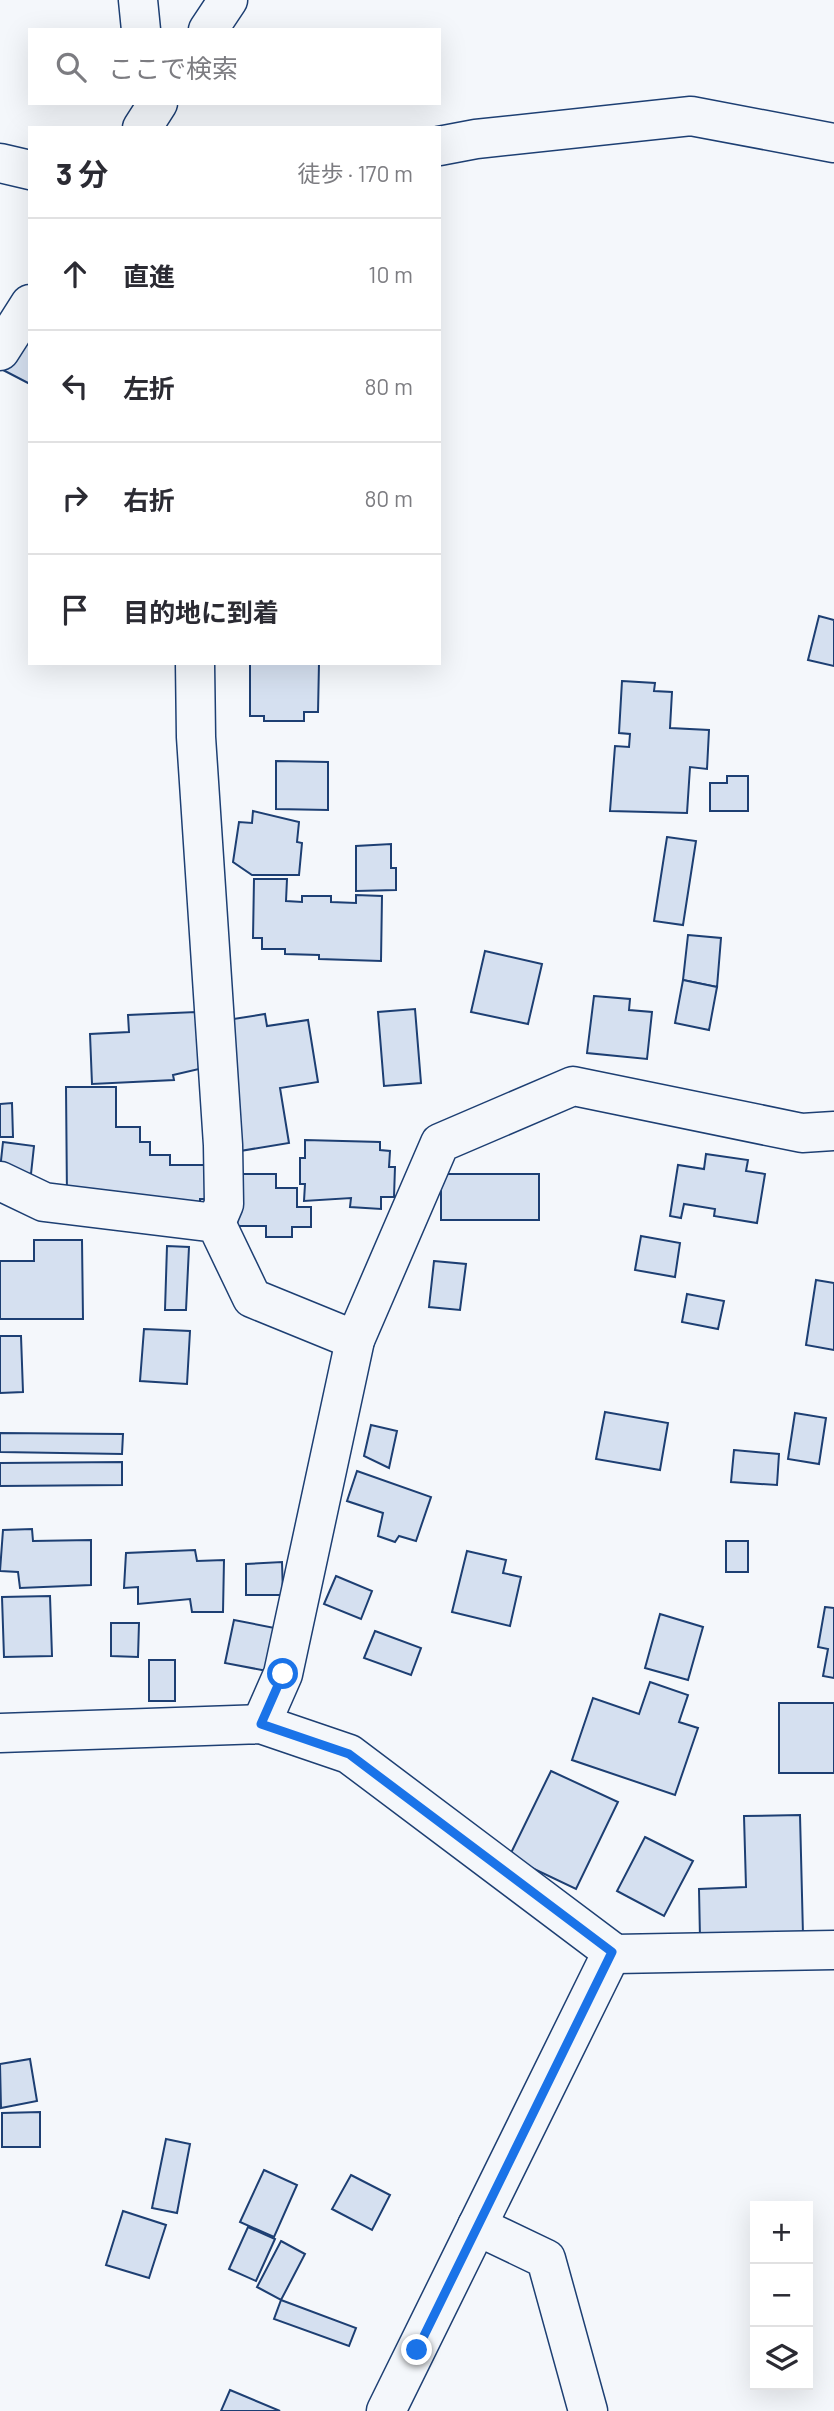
<!DOCTYPE html>
<html lang="ja">
<meta charset="utf-8">
<style>
:root{--surface:#fff;--page:#f2f2f3;--text:#2b2b33;--muted:#7c7c81;--line:#e1e1e2}
body{margin:0;font-family:Barlow,"Noto Sans JP",sans-serif;background:var(--page);color:var(--text)}
.controls{position:absolute;right:21px;bottom:21px;display:grid;overflow:hidden;border-radius:0px;box-shadow:0 7px 28px #0002}
.controls button{width:63px;height:63px;display:grid;place-items:center;padding:0;border:0;border-bottom:2px solid var(--line);background:var(--surface);color:var(--text);font:35px sans-serif}
.stop{position:absolute;width:21px;height:21px;margin:-16px;border:5px solid #1a73e8;border-radius:50%;background:#fff}
.stop.end{background:#1a73e8;border-color:#fff;box-shadow:0 2px 7px #0008}
.list{margin:0;padding:0;list-style:none}
h2{display:flex;justify-content:space-between;align-items:center;height:91px;margin:0;padding:0 28px;font-size:30px}
h2 small{font-size:23px;font-weight:400;color:var(--muted)}
.list li{display:grid;grid-template-columns:46px 1fr auto;gap:21px;align-items:center;box-sizing:border-box;height:112px;padding:0 28px;border-top:2px solid var(--line)}
.list b{display:block;font-size:26px;white-space:nowrap}
.list em{font-size:23px;font-style:normal;color:var(--muted)}
.icon{flex:none;width:38px;height:38px;fill:none;stroke:currentColor;stroke-width:2;stroke-linecap:round;stroke-linejoin:round}
.map{position:relative;flex:none;width:834px;height:2411px;overflow:hidden}
.search{position:absolute;background:var(--surface);box-shadow:0 7px 28px #0002;left:28px;top:28px;width:413px;height:77px;display:flex;align-items:center;gap:18px;box-sizing:border-box;padding:0 24px;border-radius:0px;color:var(--muted);font-size:26px}
.panel{position:absolute;background:var(--surface);box-shadow:0 7px 28px #0002;left:28px;top:126px;width:413px;height:539px;border-radius:0px}
.map>svg:first-child{display:block}
.building{fill:#d5e0f0;stroke:#1d3f73;stroke-width:2}
.lines{fill:none;stroke-linecap:round;stroke-linejoin:round}
.minor-casing{stroke:#1d3f73;stroke-width:41}
.minor{stroke:#f4f7fb;stroke-width:38}
.route{stroke:#1a73e8;stroke-width:9}
</style>
<div class="map">
<svg width="834" height="2411" viewBox="0 0 834 2411">
<rect width="100%" height="100%" fill="#f4f7fb"/>
<g class="building">
<polygon points="30,319 30,384 3,370"/>
<polygon points="819,616 834,620 834,666 808,660"/>
<polygon points="250,663 319,663 318,712 304,712 304,721 264,721 264,716 250,716"/>
<polygon points="622,681 655,683 654,691 672,692 670,728 709,730 707,769 690,767 687,813 610,811 615,746 629,747 630,734 619,733"/>
<polygon points="276,761 328,762 328,810 276,809"/>
<polygon points="727,776 748,776 748,811 710,811 710,783 727,783"/>
<polygon points="253,811 299,822 297,842 302,843 299,875 252,875 233,862 239,822 252,823"/>
<polygon points="667,837 696,841 683,925 654,921"/>
<polygon points="391,844 391,868 396,868 396,890 356,891 356,846"/>
<polygon points="254,879 287,879 286,901 302,902 302,896 331,896 331,902 356,903 356,895 382,896 381,961 319,959 319,955 285,954 285,949 262,949 262,938 253,938"/>
<polygon points="688,935 721,938 717,987 683,980"/>
<polygon points="485,951 542,964 528,1024 471,1012"/>
<polygon points="683,980 717,987 709,1030 675,1023"/>
<polygon points="594,996 630,999 629,1010 652,1012 647,1059 587,1053"/>
<polygon points="415,1009 421,1083 384,1086 378,1012"/>
<polygon points="196,1012 199,1069 173,1075 174,1080 92,1084 90,1034 129,1032 128,1015"/>
<polygon points="265,1014 267,1026 308,1020 318,1082 280,1088 289,1143 240,1151 227,1020"/>
<polygon points="66,1087 116,1087 116,1127 140,1127 140,1142 150,1142 150,1155 170,1155 170,1165 209,1165 209,1199 200,1199 200,1205 67,1198"/>
<polygon points="12,1103 13,1137 0,1137 0,1104"/>
<polygon points="305,1140 380,1142 380,1150 390,1151 389,1167 395,1167 394,1197 381,1197 381,1209 350,1207 351,1198 304,1201 305,1184 300,1184 300,1158 305,1158"/>
<polygon points="3,1142 34,1146 31,1174 0,1170"/>
<polygon points="706,1154 748,1160 746,1171 765,1174 757,1223 714,1216 715,1209 684,1204 681,1218 670,1216 678,1165 704,1169"/>
<polygon points="235,1174 276,1174 276,1188 297,1188 297,1207 311,1207 311,1227 292,1227 292,1237 266,1237 266,1226 234,1226"/>
<rect x="441" y="1174" width="98" height="46"/>
<polygon points="641,1236 680,1243 675,1277 635,1270"/>
<polygon points="34,1240 82,1240 83,1319 0,1319 0,1261 34,1261"/>
<polygon points="167,1246 189,1247 186,1310 165,1310"/>
<polygon points="434,1261 466,1264 460,1310 429,1307"/>
<polygon points="816,1280 834,1283 834,1350 806,1345"/>
<polygon points="687,1294 724,1301 718,1329 682,1322"/>
<polygon points="144,1329 190,1331 187,1384 140,1381"/>
<polygon points="0,1336 21,1336 23,1392 0,1393"/>
<polygon points="605,1412 668,1423 660,1470 596,1459"/>
<polygon points="795,1413 826,1418 819,1464 788,1459"/>
<polygon points="371,1425 397,1431 389,1468 364,1456"/>
<polygon points="0,1433 123,1434 122,1454 0,1452"/>
<polygon points="734,1450 779,1454 777,1485 731,1482"/>
<polygon points="122,1462 122,1485 0,1486 0,1463"/>
<polygon points="357,1471 431,1497 416,1541 399,1536 395,1542 378,1536 383,1513 347,1501"/>
<polygon points="32,1529 33,1541 91,1540 91,1585 20,1588 18,1572 0,1571 3,1530"/>
<rect x="726" y="1541" width="22" height="31"/>
<polygon points="195,1550 197,1561 224,1560 223,1612 192,1612 190,1599 138,1604 138,1587 124,1588 126,1553"/>
<polygon points="467,1551 506,1560 503,1573 521,1577 510,1626 452,1612"/>
<polygon points="282,1562 283,1595 246,1595 246,1564"/>
<polygon points="336,1576 372,1591 361,1619 324,1604"/>
<polygon points="50,1596 52,1656 4,1657 2,1597"/>
<polygon points="825,1607 834,1608 834,1678 823,1676 828,1649 818,1647"/>
<polygon points="660,1614 703,1627 688,1680 645,1668"/>
<polygon points="234,1620 290,1631 283,1674 225,1663"/>
<polygon points="111,1623 139,1623 138,1657 111,1656"/>
<polygon points="375,1631 421,1648 411,1675 364,1658"/>
<rect x="149" y="1660" width="26" height="41"/>
<polygon points="650,1682 688,1695 679,1722 698,1728 675,1795 572,1760 593,1698 639,1714"/>
<rect x="779" y="1703" width="55" height="70"/>
<polygon points="551,1771 618,1802 576,1889 509,1857"/>
<polygon points="800,1815 803,1935 700,1938 699,1889 746,1887 744,1816"/>
<polygon points="645,1837 693,1861 664,1916 617,1891"/>
<polygon points="30,2059 37,2101 1,2108 0,2064"/>
<polygon points="40,2112 40,2147 2,2147 2,2113"/>
<polygon points="166,2139 190,2144 177,2213 152,2208"/>
<polygon points="264,2170 297,2185 274,2237 240,2222"/>
<polygon points="351,2175 390,2195 372,2230 332,2209"/>
<polygon points="123,2211 166,2225 149,2278 106,2265"/>
<polygon points="248,2227 275,2239 256,2281 229,2269"/>
<polygon points="281,2241 305,2254 281,2300 257,2287"/>
<polygon points="281,2300 356,2328 349,2346 274,2319"/>
<polygon points="230,2390 280,2411 221,2411"/>
</g>
<g class="lines">
<defs>
<g id="minor">
<polyline points="138,0 141,30"/>
<polyline points="208,30 228,0"/>
<polyline points="142,128 158,103"/>
<polyline points="439,146 476,139 691,116 834,143"/>
<polyline points="0,163 30,170"/>
<polyline points="0,351 30,304"/>
<polyline points="195,663 196,737 223,1145 224,1204 216,1223"/>
<polyline points="0,1181 44,1202 216,1223 252,1298 355,1340"/>
<polyline points="261,1724 283,1674 355,1340 440,1143 573,1086 802,1133 834,1131"/>
<polyline points="0,1733 261,1724 349,1754 615,1954 834,1950"/>
<polyline points="477,2226 546,2259 588,2411"/>
<polyline points="386,2411 612,1952"/>
</g>
</defs>
<use href="#minor" class="minor-casing"/>
<use href="#minor" class="minor"/>
</g>
<g class="lines">
<polyline class="route" points="283,1674 261,1724 349,1754 612,1952 417,2350"/>
</g>
</svg>
<div class="controls">
<button>+</button>
<button>−</button>
<button><svg class="icon" aria-label="layers" viewBox="0 0 24 24"><path d="M12 4l9 5-9 5-9-5zM3 14l9 5 9-5"/></svg></button>
</div>
<div class="stop" style="left:283px;top:1674px"></div>
<div class="stop end" style="left:417px;top:2350px"></div>
<div class="search"><svg class="icon" aria-label="search" viewBox="0 0 24 24"><circle cx="10" cy="10" r="6"/><path d="M15 15l6 6"/></svg>ここで検索</div>
<section class="panel">
<h2>3 分<small>徒歩 · 170 m</small></h2>
<ul class="list">
<li><svg class="icon" aria-label="ahead" viewBox="0 0 24 24"><path d="M12 20V5M6 11l6-6 6 6"/></svg><div><b>直進</b></div><em>10 m</em></li>
<li><svg class="icon" aria-label="left" viewBox="0 0 24 24"><path d="M17 20v-9H6M10 6l-5 5 5 5"/></svg><div><b>左折</b></div><em>80 m</em></li>
<li><svg class="icon" aria-label="right" viewBox="0 0 24 24"><path d="M7 20v-9h11M14 6l5 5-5 5"/></svg><div><b>右折</b></div><em>80 m</em></li>
<li><svg class="icon" aria-label="arrive" viewBox="0 0 24 24"><path d="M6 21V4h12l-3 4 3 4H6"/></svg><div><b>目的地に到着</b></div></li>
</ul>
</section>
</div>
